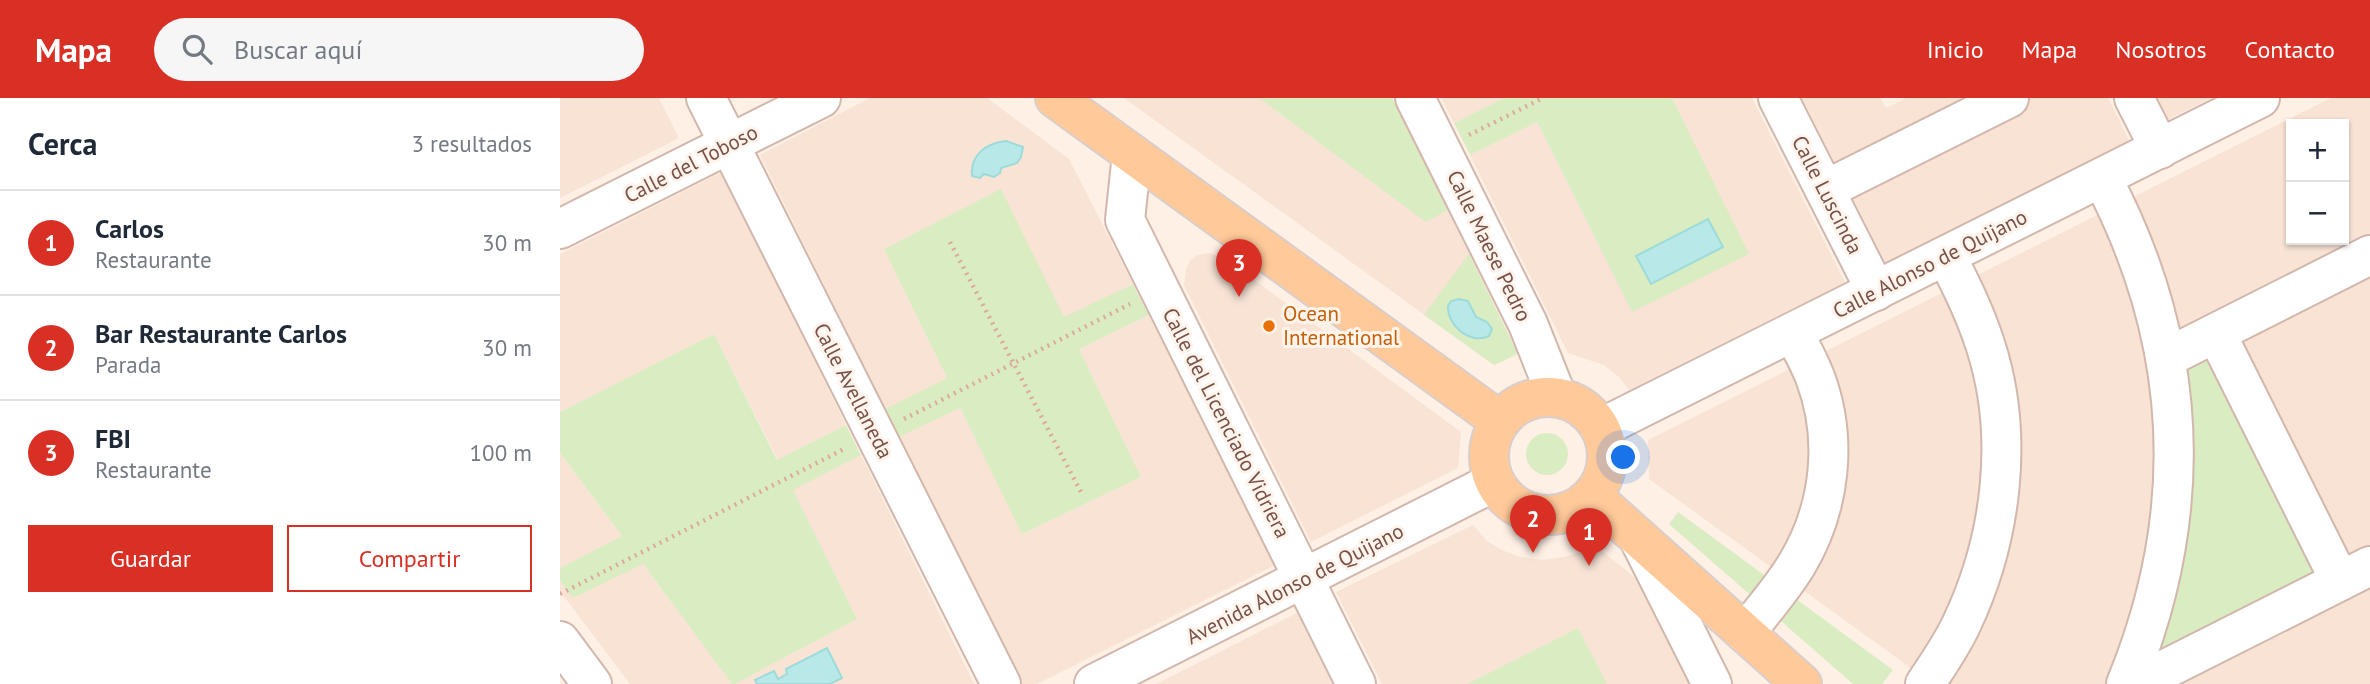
<!DOCTYPE html>
<html lang="es">
<meta charset="utf-8">
<style>
:root{--surface:#fff;--page:#f6f6f7;--text:#1f2937;--muted:#747a83;--line:#e0e1e3;--accent:#d93025}
body{margin:0;font-family:"PT Sans",sans-serif;background:var(--page);color:var(--text)}
.controls{position:absolute;right:21px;top:21px;display:grid;overflow:hidden;border-radius:0px;box-shadow:0 2px 5px #0004}
.controls button{width:63px;height:63px;display:grid;place-items:center;padding:0;border:0;border-bottom:2px solid var(--line);background:var(--surface);color:var(--text);font:35px sans-serif}
.you{position:absolute;left:1064px;top:360px;width:24px;height:24px;margin:-18px;border:5px solid #fff;border-radius:50%;background:#1a73e8;box-shadow:0 0 0 10px #1a73e833}
.badge{display:grid;place-items:center;width:46px;height:46px;border-radius:50%;background:var(--accent);color:#fff;font-size:23px;font-weight:700}
.pin{position:absolute;translate:-50% -58px;filter:drop-shadow(0 2px 4px #0008)}
.pin::after{content:'';position:absolute;top:37px;width:24px;height:21px;background:inherit;clip-path:polygon(0 0,100% 0,50% 100%)}
.list{margin:0;padding:0;list-style:none}
h2{display:flex;justify-content:space-between;align-items:center;height:91px;margin:0;padding:0 28px;font-size:30px}
h2 small{font-size:23px;font-weight:400;color:var(--muted)}
.list li{display:grid;grid-template-columns:46px 1fr auto;gap:21px;align-items:center;box-sizing:border-box;height:105px;padding:0 28px;border-top:2px solid var(--line)}
.list b{display:block;font-size:26px;white-space:nowrap}
.list p{margin:0;font-size:23px;white-space:nowrap;color:var(--muted)}
.list em{font-size:23px;font-style:normal;color:var(--muted)}
.actions{display:flex;gap:14px;padding:21px 28px}
.actions a{flex:1;padding:16px 0;border:2px solid var(--accent);border-radius:0px;text-align:center;font-size:24px;color:var(--accent)}
.actions .main{background:var(--accent);color:#fff}
.icon{flex:none;width:38px;height:38px;fill:none;stroke:currentColor;stroke-width:2;stroke-linecap:round;stroke-linejoin:round}
.map{position:relative;flex:none;width:1810px;height:586px;overflow:hidden}
header{display:flex;align-items:center;gap:42px;box-sizing:border-box;height:98px;padding:0 35px;background:var(--accent);color:#fff}
header strong{font-size:33px}
nav{display:flex;gap:38px;margin-inline-start:auto;font-size:24px}
.search{width:490px;height:63px;background:var(--page);display:flex;align-items:center;gap:18px;box-sizing:border-box;padding:0 24px;border-radius:38px;color:var(--muted);font-size:26px}
main{display:flex}
aside{flex:1;background:var(--surface)}
.map>svg:first-child{display:block}
.residential{fill:#f8e3d5;fill-rule:evenodd}
.green{fill:#daecc2}
.water{fill:#b8e9e8;stroke:#9ddbda;stroke-width:2}
.lines{fill:none;stroke-linecap:round;stroke-linejoin:round}
.minor-casing{stroke:#d2b7ac;stroke-width:42}
.major-casing{stroke:#d9cecc;stroke-width:42}
.path{stroke:#daab9d;stroke-width:4.5;stroke-dasharray:2 5;stroke-linecap:butt}
.minor{stroke:#fff;stroke-width:38}
.major{stroke:#ffc99a;stroke-width:38}
.food-dot{fill:#e8710a;stroke:#fff4ec;stroke-width:2.5}
.labels{text-anchor:middle;stroke-width:6;stroke-linejoin:round;paint-order:stroke}
.street-label{font-size:21px;fill:#785148;stroke:#fff4ec}
.food-label{font-size:21px;fill:#c56008;stroke:#fff4ec;text-anchor:start}
</style>
<header>
<strong>Mapa</strong>
<div class="search"><svg class="icon" aria-label="search" viewBox="0 0 24 24"><circle cx="10" cy="10" r="6"/><path d="M15 15l6 6"/></svg>Buscar aquí</div>
<nav><a>Inicio</a><a>Mapa</a><a>Nosotros</a><a>Contacto</a></nav>
</header>
<main>
<aside>
<h2>Cerca<small>3 resultados</small></h2>
<ul class="list">
<li><span class="badge">1</span><div><b>Carlos</b><p>Restaurante</p></div><em>30 m</em></li>
<li><span class="badge">2</span><div><b>Bar Restaurante Carlos</b><p>Parada</p></div><em>30 m</em></li>
<li><span class="badge">3</span><div><b>FBI</b><p>Restaurante</p></div><em>100 m</em></li>
</ul>
<div class="actions"><a class="main">Guardar</a><a>Compartir</a></div>
</aside>
<div class="map">
<svg width="1810" height="586" viewBox="0 0 1810 586">
<rect width="100%" height="100%" fill="#fef0e5"/>
<g class="residential">
<polygon points="0,0 99,0 119,40 0,100"/>
<polygon points="310,0 427,0 509,61 573,186 504,220 440,92 324,151 387,280 325,311 200,57"/>
<polygon points="564,0 699,0 866,123 888,112 958,256 934,267"/>
<polygon points="881,0 944,0 894,25"/>
<polygon points="1112,0 1192,0 1285,184 1069,292 1059,279 1044,267 1008,255 910,57 977,24 1043,155 1160,98"/>
<polygon points="1242,0 1320,0 1326,10 1346,0 1548,0 1569,42 1325,164"/>
<polygon points="1597,0 1651,0 1607,22"/>
<path d="M1771,0h39v586h-437l-284,-205 -1,-39zM1731,26h53v116h-53z"/>
<polygon points="162,74 286,327 218,362 154,236 0,314 0,156"/>
<polygon points="648,155 663,159 901,334 898,370 751,444 624,187 626,171 630,163 637,157"/>
<polygon points="589,217 715,467 477,586 460,586 339,339 400,310 462,436 581,379 519,251"/>
<polygon points="0,355 62,438 0,470"/>
<polygon points="301,357 414,586 175,586 297,521 232,392"/>
<polygon points="913,427 927,443 942,452 960,459 983,462 1004,459 1037,449 1083,486 1132,586 1047,586 1018,530 907,586 822,586 776,494"/>
<polygon points="82,465 172,586 70,586 0,493 0,483 13,500"/>
<polygon points="737,515 773,586 596,586"/>
</g>
<g class="green">
<polygon points="699,0 832,0 888,112 866,124"/>
<polygon points="944,0 1112,0 1189,156 1072,214 977,24 910,57 894,25"/>
<polygon points="441,91 504,219 573,186 589,217 519,251 581,379 462,436 400,310 339,339 325,311 387,280 324,151"/>
<polygon points="909,156 958,256 934,267 864,217"/>
<polygon points="154,236 217,362 286,327 301,357 233,392 297,521 175,586 172,586 83,466 13,500 0,483 0,470 62,438 0,355 0,314"/>
<polygon points="1646,258 1757,474 1598,555 1622,273"/>
<circle cx="987" cy="356" r="21"/>
<polygon points="1118,414 1211,482 1195,501 1109,426"/>
<polygon points="1232,498 1333,572 1322,586 1293,586 1215,518"/>
<polygon points="1018,530 1047,586 907,586"/>
</g>
<g class="water">
<path d="M446,43l17,6 -2,10 -4,6 -16,5 -1,5 -6,4 -10,-3 -4,4 -8,-2c-2,-21 14,-33 34,-35z"/>
<polygon points="1148,121 1163,149 1091,186 1076,158"/>
<path d="M899,201l9,2 8,16 11,5 5,7 -3,7c-18,9 -42,-10 -41,-30l3,-5z"/>
<polygon points="267,550 282,580 270,586 197,586 195,582 214,573 218,581 227,576 226,571"/>
</g>
<g class="lines">
<defs>
<g id="minor">
<polyline points="146,0 441,586"/>
<polyline points="855,0 968,226 997,299"/>
<polyline points="1218,0 1316,193"/>
<polyline points="1574,0 1600,51"/>
<polyline points="572,56 565,122 796,586"/>
<path d="M1542,80c87,165 95,333 24,506"/>
<polyline points="1265,92 1449,0"/>
<polyline points="0,131 261,0"/>
<polyline points="1656,235 1780,483"/>
<polyline points="1606,260 1810,157"/>
<polyline points="1041,330 1700,0"/>
<polyline points="1079,441 1152,586"/>
<path d="M1185,535c18,-23 37,-44 52,-69 34,-57 41,-126 18,-187 -6,-15 -14,-30 -22,-44"/>
<polyline points="0,543 32,586"/>
<polyline points="534,586 934,384"/>
<path d="M1365,586c13,-19 26,-38 36,-59 41,-86 54,-190 24,-281 -10,-31 -24,-60 -39,-88"/>
<polyline points="1576,586 1810,468"/>
</g>
<g id="major">
<polyline points="495,0 940,323"/>
<circle cx="988" cy="358" r="59"/>
<polyline points="1032,398 1242,586"/>
</g>
</defs>
<use href="#minor" class="minor-casing"/>
<use href="#major" class="major-casing"/>
<g class="path">
<polyline points="909,37 983,0"/>
<polyline points="390,144 522,396"/>
<polyline points="344,321 570,206"/>
<polyline points="0,496 286,350"/>
</g>
<use href="#minor" class="minor"/>
<use href="#major" class="major"/>
</g>
<circle class="food-dot" cx="709" cy="228" r="7"/>
<g class="labels">
<g class="street-label">
<text transform="translate(131 66) rotate(-27)" y="7">Calle del Toboso</text>
<text transform="translate(1267 97) rotate(63)" y="7">Calle Luscinda</text>
<text transform="translate(929 148) rotate(64)" y="7">Calle Maese Pedro</text>
<text transform="translate(1370 166) rotate(-27)" y="7">Calle Alonso de Quijano</text>
<text transform="translate(293 293) rotate(63)" y="7">Calle Avellaneda</text>
<text transform="translate(666 325) rotate(63)" y="7">Calle del Licenciado Vidriera</text>
<text transform="translate(735 486) rotate(-27)" y="7">Avenida Alonso de Quijano</text>
</g>
<g class="food-label">
<text x="723" y="223">Ocean<tspan x="723" dy="24">International</tspan></text>
</g>
</g>
</svg>
<div class="controls">
<button>+</button>
<button>−</button>
</div>
<div class="you"></div>
<div class="pin badge" style="left:1029px;top:468px">1</div>
<div class="pin badge" style="left:973px;top:455px">2</div>
<div class="pin badge" style="left:679px;top:199px">3</div>
</div>
</main>
